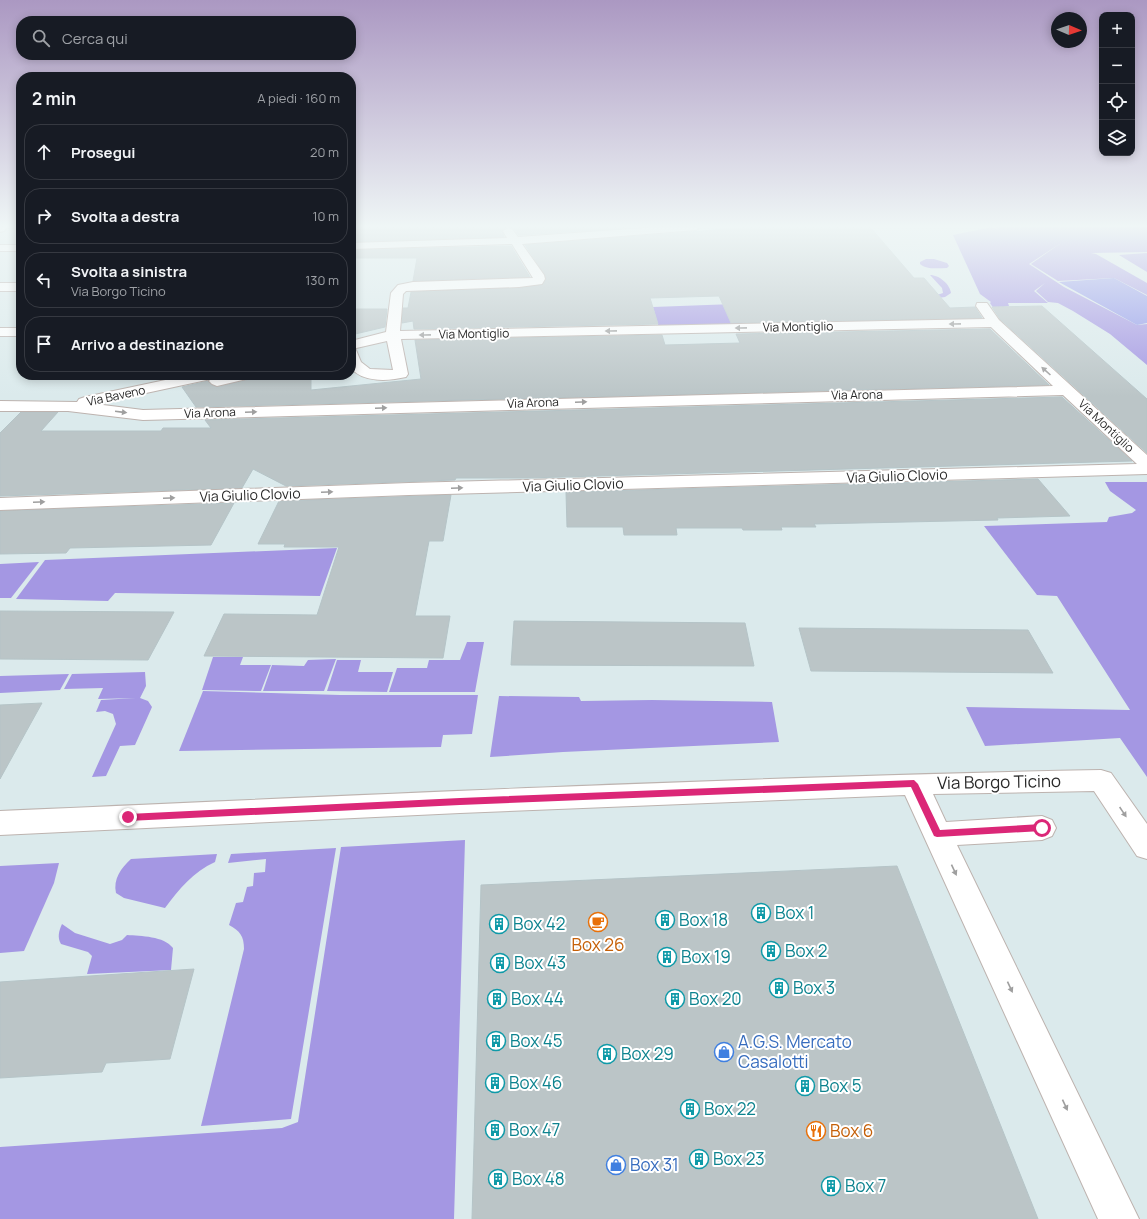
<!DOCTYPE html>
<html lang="it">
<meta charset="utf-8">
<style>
:root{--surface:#171b24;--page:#20242c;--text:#f1f3f6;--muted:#9ea1a6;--line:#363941}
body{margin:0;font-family:Manrope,sans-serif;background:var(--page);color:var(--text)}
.controls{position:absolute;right:12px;top:12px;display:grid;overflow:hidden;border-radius:8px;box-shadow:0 2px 10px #0003}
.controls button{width:36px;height:36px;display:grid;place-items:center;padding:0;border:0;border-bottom:1px solid var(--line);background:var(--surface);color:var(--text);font:20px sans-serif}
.compass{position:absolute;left:1051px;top:12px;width:36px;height:36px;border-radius:50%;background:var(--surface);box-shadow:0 2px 10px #0003;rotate:92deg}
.stop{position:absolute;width:12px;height:12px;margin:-9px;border:3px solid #db2777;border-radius:50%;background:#fff}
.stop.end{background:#db2777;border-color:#fff;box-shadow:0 1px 4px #0008}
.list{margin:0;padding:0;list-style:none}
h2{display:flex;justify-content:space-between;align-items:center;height:52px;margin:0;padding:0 16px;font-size:17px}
h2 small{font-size:13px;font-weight:400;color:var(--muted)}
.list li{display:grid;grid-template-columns:26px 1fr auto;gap:12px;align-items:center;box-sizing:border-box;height:56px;margin:0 8px 8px;padding:0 8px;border:1px solid var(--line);border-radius:16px}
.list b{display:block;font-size:15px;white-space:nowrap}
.list p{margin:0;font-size:13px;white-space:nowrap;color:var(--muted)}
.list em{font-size:13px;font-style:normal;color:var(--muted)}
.icon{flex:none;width:22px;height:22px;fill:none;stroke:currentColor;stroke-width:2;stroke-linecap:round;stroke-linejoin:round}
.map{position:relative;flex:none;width:1147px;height:1219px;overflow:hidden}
.search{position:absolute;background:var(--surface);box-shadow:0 2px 10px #0003;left:16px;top:16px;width:340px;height:44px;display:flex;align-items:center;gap:10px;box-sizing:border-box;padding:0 14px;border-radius:16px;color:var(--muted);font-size:15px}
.panel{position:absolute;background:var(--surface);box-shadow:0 2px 10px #0003;left:16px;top:72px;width:340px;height:308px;border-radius:16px}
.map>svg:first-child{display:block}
.green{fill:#a497e3}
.pitch{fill:#9298ea}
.building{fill:#bbc5c7;stroke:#b5c4c7}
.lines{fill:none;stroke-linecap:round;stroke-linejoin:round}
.minor-casing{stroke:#bdb3af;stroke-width:2}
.minor{fill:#fff;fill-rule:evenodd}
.oneway{fill:#9f9f9f}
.route{fill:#db2777}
.labels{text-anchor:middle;stroke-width:4;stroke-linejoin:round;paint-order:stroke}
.far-street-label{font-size:12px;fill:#292929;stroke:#fff}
.street-label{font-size:14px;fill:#292929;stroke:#fff}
.near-street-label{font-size:17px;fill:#292929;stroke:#fff}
.near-culture-label{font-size:17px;fill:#0d838f;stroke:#fff;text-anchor:start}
.near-food-label{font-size:17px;fill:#c56008;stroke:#fff}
.near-shop-label{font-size:17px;fill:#366cbe;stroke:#fff;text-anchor:start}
</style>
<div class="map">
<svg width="1147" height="1219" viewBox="0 0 1147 1219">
<rect width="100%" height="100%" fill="#dbeaec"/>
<g class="green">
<polygon points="992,227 997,229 995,227 1147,227 1147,252 1091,253 1096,254 1147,283 1147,295 1114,278 1058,281 1031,264 1061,243 1029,264 1064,287 1137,325 1147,324 1147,365 1110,334 1073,311 1058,303 1048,302 1036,291 1045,283 1034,291 1048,303 1008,303 1009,306 1004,307 998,315 990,303 991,302 980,294 953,235"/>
<polygon points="1147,253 1147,272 1119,255"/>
<path d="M926,259h8l13,4 2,3 -2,2c-9,0 -20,2 -27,-4v-2z"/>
<path d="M930,275c9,0 20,9 21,18l-6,4 -7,1 -1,-3 6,-2 -1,-5z"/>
<polygon points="734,304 744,326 659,328 653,307"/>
<polygon points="1105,482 1147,482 1147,777 1120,738 985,746 966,707 1130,710 1057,596 1037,595 984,526 1107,522 1109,517 1132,513 1136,510 1110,491"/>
<polygon points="337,548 320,596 115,593 108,601 16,599 45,560"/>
<polygon points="39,562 11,598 0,598 0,564"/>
<polygon points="467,642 484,642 475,692 389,692 397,668 427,668 429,660 460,660"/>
<polygon points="213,657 243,657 240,665 271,665 261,691 202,690"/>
<polygon points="336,659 324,691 263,691 272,665 304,666 308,660"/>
<polygon points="337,660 361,660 358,672 393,672 387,692 327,691"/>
<polygon points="145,672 146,686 140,698 148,701 152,707 135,745 120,746 106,776 92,777 116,724 113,714 105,711 96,712 101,700 136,698 98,699 103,688 64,689 72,674"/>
<polygon points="69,674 60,690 0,693 0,676"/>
<polygon points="203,691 340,695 478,695 472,734 443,735 441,747 179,751"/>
<polygon points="499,696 579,697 581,701 652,700 772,702 779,742 563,752 490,757"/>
<polygon points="465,840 454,1219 0,1219 0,1147 282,1128 298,1122 341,847"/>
<path d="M336,848l-45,271 -90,7 43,-177c0,-13 -4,-18 -15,-24l7,-22 7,-1 4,-15 6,-1 1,-13 11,-1 1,-13 -38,4 3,-9z"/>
<path d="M217,854l-2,8c-22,10 -36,27 -50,46l-41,-10 -8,-5c-3,-14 5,-25 15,-34z"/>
<polygon points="59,863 54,883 24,951 0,953 0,866"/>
<path d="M62,924l13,9 35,11 12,-4 5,-5c14,1 37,1 46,13l-2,22 -84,4 5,-18 -4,-4 -27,-8c-4,-7 -2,-13 1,-20z"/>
</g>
<polygon class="pitch" points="1114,278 1147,296 1147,323 1137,325 1059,282"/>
<g class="building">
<polygon points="356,227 507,227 502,231 504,237 351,242 351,237"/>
<polygon points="509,227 629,227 630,228 519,235 513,228"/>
<polygon points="752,227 870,227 914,278 924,278 950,308 975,307 982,318 731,323 719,296 650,298 658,324 414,329 413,321 402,323 403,308 408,308 411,292 519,288 542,285 546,280 545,275 525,245"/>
<polygon points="511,246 530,277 413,281 417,258 351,258 351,250"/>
<polygon points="1042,306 1147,399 1147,453 1000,319 992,307"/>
<polygon points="351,309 387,309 385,327 351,335"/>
<polygon points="990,329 1049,385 196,407 182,387 208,381 211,385 217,387 251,379 256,375 311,375 311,390 421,379 415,340 662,335 665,345 740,343 736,334"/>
<polygon points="1062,397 1132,461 527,478 456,478 455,480 286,486 253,469 242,488 0,496 0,433 21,412 58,412 41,431 161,431 163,428 211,428 205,420"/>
<polygon points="1038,479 1070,516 997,518 998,520 814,524 816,527 781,527 782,530 743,530 742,528 676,528 677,535 624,535 623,527 567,527 566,492"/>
<polygon points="451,495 443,541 429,541 415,616 450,616 443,658 204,656 224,614 317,615 339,547 284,547 285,544 258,544 279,501"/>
<polygon points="234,503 211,545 70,548 66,553 0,554 0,511"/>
<polygon points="0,611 174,612 148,660 0,659"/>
<polygon points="514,621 745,623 754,666 511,665"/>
<polygon points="799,628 1028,630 1053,673 811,671"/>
<polygon points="42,703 0,779 0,705"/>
<polygon points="897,866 1038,1219 472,1219 481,885"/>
<polygon points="194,969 170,1059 106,1063 102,1072 0,1078 0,982"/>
</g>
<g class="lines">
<defs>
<g id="minor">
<polygon points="0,227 8,227 4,231 0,232"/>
<path d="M658,227h43l-5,3 -174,14 22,31 1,4 -3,5 -23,3 -113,4 -3,3 -3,37 585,-12 -9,-13 1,-3h10l12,17 148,135v19l-738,21 -409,15v-12l409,-15 728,-19 -74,-69 -920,25 -75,-9h-68v-10l77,1 2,-3 6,-2 104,-22h29l-2,2 8,-2h30l-3,3 -34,8 -5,-2 -3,-3 2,-2 -116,25 48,6 910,-24 -62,-59 -590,12 7,35 -2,3c-17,4 -43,6 -55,-9v-27l35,-9 5,-39 7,-8 15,-3 120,-4 -21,-34 -161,5v-6l156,-5 -4,-7 5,-3 4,1 6,8zM387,341l6,29 -23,-1 -9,-7 -5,-12 -4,-1z"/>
<rect x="0" y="245" width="21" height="6"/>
<rect x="0" y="283" width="21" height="8"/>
<rect x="0" y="328" width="21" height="8"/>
<path d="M1101,770l10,3 36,51v35l-10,-3 -43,-65 -161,3 13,28 96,-6 10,4 4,8 -4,8 -10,4 -85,5 182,374h-41l-193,-424 -445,18 -460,22v-24c367,-16 734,-34 1101,-41z"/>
</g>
</defs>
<use href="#minor" class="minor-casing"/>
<use href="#minor" class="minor"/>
</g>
<defs><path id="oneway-solid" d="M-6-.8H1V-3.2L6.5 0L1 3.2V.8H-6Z"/></defs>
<g class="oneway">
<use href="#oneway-solid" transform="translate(955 324) rotate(179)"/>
<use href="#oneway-solid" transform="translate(741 328) rotate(179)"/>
<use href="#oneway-solid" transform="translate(611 331) rotate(179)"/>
<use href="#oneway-solid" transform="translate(425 335) rotate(179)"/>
<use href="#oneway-solid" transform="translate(1046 371) rotate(-138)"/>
<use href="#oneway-solid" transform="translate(581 402) rotate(-2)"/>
<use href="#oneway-solid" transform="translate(381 408) rotate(-2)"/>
<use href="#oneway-solid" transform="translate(121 412) rotate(7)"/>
<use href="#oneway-solid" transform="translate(251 412) rotate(-2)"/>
<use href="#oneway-solid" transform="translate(457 488) rotate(-2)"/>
<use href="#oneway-solid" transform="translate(327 492) rotate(-2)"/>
<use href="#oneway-solid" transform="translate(169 498) rotate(-2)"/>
<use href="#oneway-solid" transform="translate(39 502) rotate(-2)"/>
<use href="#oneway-solid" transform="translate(1123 812) rotate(56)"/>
<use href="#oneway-solid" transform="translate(954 870) rotate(65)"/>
<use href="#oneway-solid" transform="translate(1010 987) rotate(65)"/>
<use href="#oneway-solid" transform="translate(1065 1105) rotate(65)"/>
</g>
<linearGradient id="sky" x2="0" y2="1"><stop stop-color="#ab98c2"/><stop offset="0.57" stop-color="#eff6f6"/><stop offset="1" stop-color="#eff6f6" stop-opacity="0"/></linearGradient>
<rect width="1147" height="397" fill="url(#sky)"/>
<polygon class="route" points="914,780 918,784 940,830 1042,824 1047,828 1042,831 937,837 934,836 911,787 460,805 128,821 124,817 128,814 460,798"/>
<defs>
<symbol id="building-ring" viewBox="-11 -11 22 22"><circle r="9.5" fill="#fff" stroke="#0f9aa8" stroke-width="1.5"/><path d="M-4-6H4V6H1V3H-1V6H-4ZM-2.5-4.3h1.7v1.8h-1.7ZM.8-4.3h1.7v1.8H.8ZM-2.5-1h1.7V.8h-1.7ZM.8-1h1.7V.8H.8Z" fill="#0f9aa8"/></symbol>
<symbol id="cafe-ring" viewBox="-11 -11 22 22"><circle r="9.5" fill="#fff" stroke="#e8710a" stroke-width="1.5"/><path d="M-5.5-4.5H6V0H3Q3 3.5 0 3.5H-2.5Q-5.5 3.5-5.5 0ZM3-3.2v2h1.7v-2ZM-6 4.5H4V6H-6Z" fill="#e8710a"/></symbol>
<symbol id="shop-ring" viewBox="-11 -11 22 22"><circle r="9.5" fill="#fff" stroke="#3f7fe0" stroke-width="1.5"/><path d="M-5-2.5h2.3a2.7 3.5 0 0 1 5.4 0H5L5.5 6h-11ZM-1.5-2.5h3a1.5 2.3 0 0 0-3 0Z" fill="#3f7fe0"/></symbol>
<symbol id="restaurant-ring" viewBox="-11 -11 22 22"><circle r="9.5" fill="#fff" stroke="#e8710a" stroke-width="1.5"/><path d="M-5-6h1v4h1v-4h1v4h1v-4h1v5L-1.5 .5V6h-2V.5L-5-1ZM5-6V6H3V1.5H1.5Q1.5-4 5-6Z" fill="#e8710a"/></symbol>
</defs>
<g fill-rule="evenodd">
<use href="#building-ring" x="750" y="902" width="22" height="22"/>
<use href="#building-ring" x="654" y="909" width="22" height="22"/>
<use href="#cafe-ring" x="587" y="911" width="22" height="22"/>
<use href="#building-ring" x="488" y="913" width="22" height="22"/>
<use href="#building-ring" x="760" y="940" width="22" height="22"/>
<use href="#building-ring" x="656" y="946" width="22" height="22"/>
<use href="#building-ring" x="489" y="952" width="22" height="22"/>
<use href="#building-ring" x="768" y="977" width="22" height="22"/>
<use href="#building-ring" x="486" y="988" width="22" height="22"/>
<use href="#building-ring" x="664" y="988" width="22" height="22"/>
<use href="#building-ring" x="485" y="1030" width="22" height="22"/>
<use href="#shop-ring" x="713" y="1041" width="22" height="22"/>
<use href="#building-ring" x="596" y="1043" width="22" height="22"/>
<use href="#building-ring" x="484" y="1072" width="22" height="22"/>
<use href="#building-ring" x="794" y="1075" width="22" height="22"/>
<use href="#building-ring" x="679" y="1098" width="22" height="22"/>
<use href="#building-ring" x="484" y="1119" width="22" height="22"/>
<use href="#restaurant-ring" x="805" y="1120" width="22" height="22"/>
<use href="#building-ring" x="688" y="1148" width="22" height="22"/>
<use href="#shop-ring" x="605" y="1154" width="22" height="22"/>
<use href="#building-ring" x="487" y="1168" width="22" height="22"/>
<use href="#building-ring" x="820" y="1175" width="22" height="22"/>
</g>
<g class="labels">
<g class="far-street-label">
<text transform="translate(798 327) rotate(-1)" y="4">Via Montiglio</text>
<text transform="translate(474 334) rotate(-1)" y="4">Via Montiglio</text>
<text transform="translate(857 395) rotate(-1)" y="4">Via Arona</text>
<text transform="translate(116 396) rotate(-12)" y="4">Via Baveno</text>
<text transform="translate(533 403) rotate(-2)" y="4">Via Arona</text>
<text transform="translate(210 413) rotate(-2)" y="4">Via Arona</text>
<text transform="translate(1106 426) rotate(43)" y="4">Via Montiglio</text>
</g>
<g class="street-label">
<text transform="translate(897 476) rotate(-2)" y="5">Via Giulio Clovio</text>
<text transform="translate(573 485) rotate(-2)" y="5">Via Giulio Clovio</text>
<text transform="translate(250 495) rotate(-2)" y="5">Via Giulio Clovio</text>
</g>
<g class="near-street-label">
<text transform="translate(999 782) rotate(-1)" y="6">Via Borgo Ticino</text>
</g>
<g class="near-culture-label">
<text x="775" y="919">Box 1</text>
<text x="679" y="926">Box 18</text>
<text x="513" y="930">Box 42</text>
<text x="785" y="957">Box 2</text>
<text x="681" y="963">Box 19</text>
<text x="514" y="969">Box 43</text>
<text x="793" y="994">Box 3</text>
<text x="511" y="1005">Box 44</text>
<text x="689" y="1005">Box 20</text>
<text x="510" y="1047">Box 45</text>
<text x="621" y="1060">Box 29</text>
<text x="509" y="1089">Box 46</text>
<text x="819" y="1092">Box 5</text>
<text x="704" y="1115">Box 22</text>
<text x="509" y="1136">Box 47</text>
<text x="713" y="1165">Box 23</text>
<text x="512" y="1185">Box 48</text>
<text x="845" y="1192">Box 7</text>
</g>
<g class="near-food-label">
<text x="598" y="951">Box 26</text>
<text x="830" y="1137" text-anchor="start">Box 6</text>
</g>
<g class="near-shop-label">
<text x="738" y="1048">A.G.S. Mercato<tspan x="738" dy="20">Casalotti</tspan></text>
<text x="630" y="1171">Box 31</text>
</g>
</g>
</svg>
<div class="controls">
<button>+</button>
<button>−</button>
<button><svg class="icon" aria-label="locate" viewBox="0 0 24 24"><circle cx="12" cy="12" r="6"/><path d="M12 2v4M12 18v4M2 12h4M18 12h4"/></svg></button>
<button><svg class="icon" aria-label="layers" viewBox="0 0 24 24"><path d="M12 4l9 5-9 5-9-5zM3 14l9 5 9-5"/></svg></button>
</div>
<svg class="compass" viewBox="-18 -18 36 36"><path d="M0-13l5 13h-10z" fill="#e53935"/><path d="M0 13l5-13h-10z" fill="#9ea1a6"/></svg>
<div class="stop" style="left:1042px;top:828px"></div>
<div class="stop end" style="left:128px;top:817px"></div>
<div class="search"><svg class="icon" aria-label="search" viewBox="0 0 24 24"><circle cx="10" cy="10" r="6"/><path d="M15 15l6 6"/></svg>Cerca qui</div>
<section class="panel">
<h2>2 min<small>A piedi · 160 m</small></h2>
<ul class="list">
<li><svg class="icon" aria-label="ahead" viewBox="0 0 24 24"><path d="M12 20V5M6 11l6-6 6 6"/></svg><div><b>Prosegui</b></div><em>20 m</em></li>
<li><svg class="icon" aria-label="right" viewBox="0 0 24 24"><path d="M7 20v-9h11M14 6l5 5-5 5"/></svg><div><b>Svolta a destra</b></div><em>10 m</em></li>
<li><svg class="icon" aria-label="left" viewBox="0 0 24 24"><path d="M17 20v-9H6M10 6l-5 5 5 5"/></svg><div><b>Svolta a sinistra</b><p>Via Borgo Ticino</p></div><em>130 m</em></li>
<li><svg class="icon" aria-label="arrive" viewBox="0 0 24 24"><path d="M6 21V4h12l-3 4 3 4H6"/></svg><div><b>Arrivo a destinazione</b></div></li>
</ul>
</section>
</div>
